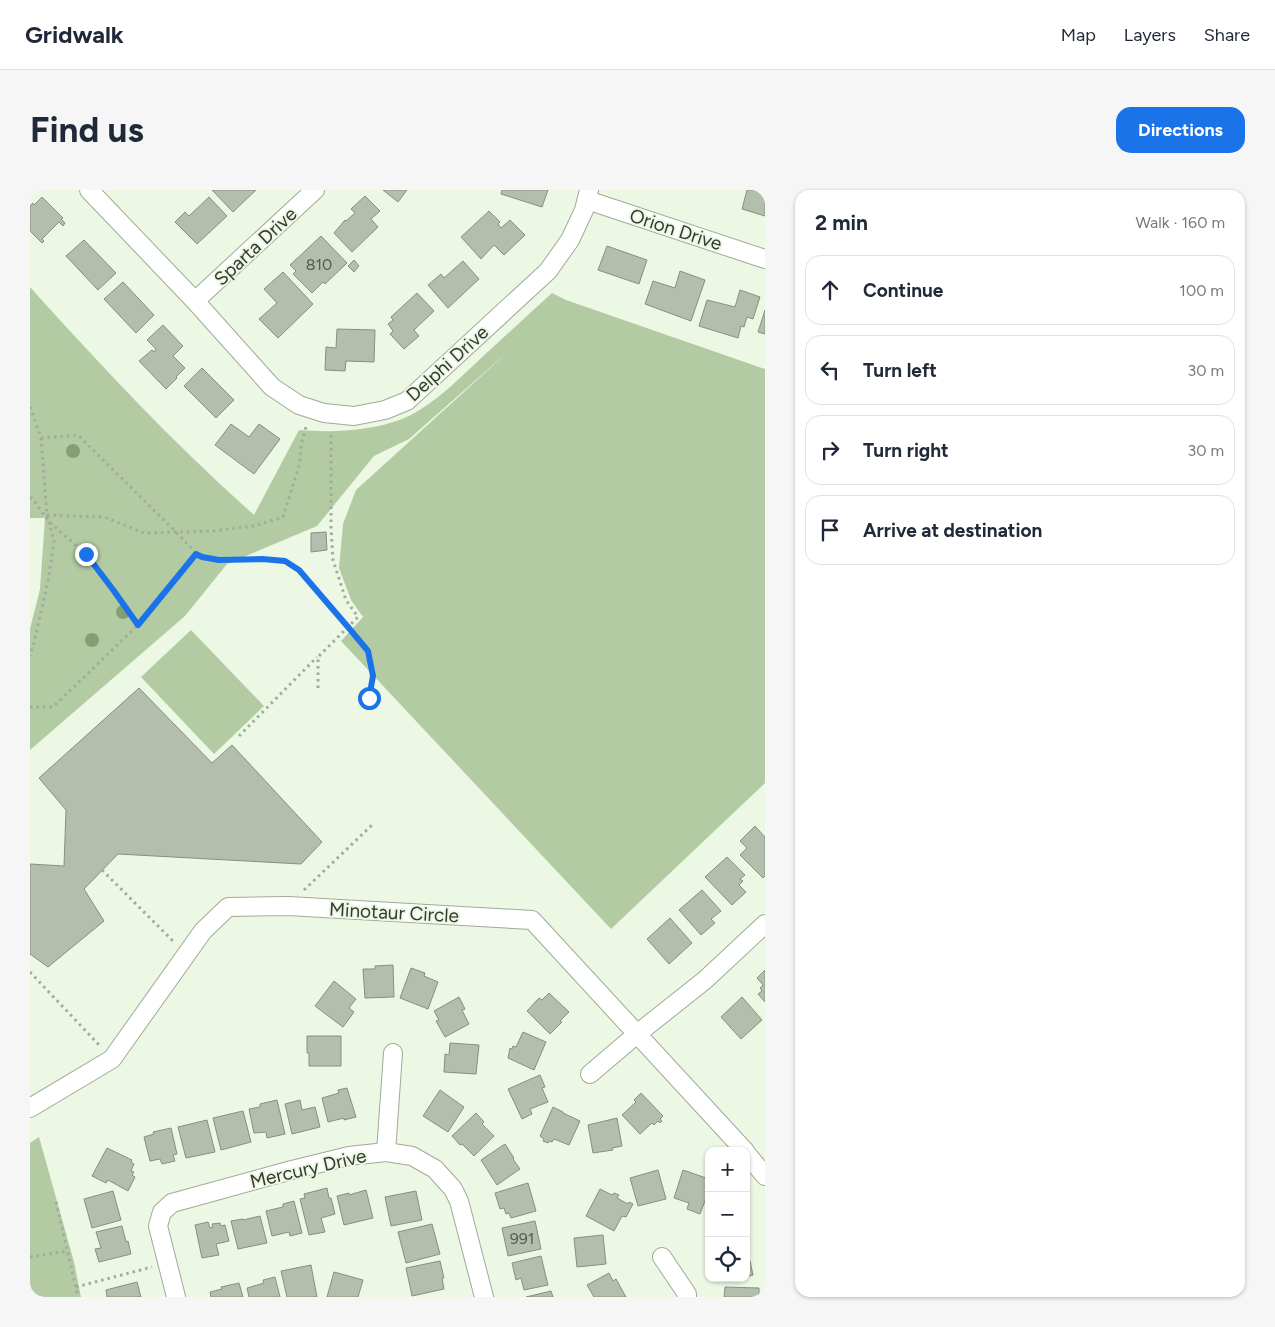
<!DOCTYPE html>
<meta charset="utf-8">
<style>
:root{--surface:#fff;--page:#f6f6f7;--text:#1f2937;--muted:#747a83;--line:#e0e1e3;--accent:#1a73e8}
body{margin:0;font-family:Figtree,sans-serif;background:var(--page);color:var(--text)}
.controls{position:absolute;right:15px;bottom:15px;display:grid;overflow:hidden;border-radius:10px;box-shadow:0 1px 4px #0004}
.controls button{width:45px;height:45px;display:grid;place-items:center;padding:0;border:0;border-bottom:1px solid var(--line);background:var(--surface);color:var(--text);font:25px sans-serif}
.stop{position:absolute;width:15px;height:15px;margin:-11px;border:4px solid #1a73e8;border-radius:50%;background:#fff}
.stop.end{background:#1a73e8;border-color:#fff;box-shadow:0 1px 5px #0008}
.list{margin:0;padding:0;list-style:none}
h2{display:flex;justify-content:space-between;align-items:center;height:65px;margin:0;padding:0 20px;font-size:21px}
h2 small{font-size:16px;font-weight:400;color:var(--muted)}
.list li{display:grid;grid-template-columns:32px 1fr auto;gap:15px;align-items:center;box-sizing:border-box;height:70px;margin:0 10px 10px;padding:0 10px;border:1px solid var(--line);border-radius:15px}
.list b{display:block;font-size:19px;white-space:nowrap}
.list em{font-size:16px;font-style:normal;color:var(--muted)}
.icon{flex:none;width:28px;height:28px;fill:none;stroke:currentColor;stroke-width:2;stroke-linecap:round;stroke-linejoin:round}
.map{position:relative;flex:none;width:735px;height:1107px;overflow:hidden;border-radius:15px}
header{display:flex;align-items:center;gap:30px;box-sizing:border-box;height:70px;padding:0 25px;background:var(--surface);border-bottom:1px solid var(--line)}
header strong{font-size:24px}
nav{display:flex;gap:28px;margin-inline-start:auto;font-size:18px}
.intro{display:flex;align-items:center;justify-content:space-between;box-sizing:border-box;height:120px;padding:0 30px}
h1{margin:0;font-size:35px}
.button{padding:12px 22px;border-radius:15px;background:var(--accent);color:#fff;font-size:18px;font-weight:700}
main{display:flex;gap:30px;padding:0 30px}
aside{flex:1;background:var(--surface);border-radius:15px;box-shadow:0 1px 4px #0004}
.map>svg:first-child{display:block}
.green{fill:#b3cba2}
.building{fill:#b3bfac;stroke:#86907f}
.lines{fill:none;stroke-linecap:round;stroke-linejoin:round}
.street-casing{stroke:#9faa98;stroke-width:20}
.path{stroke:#a3ab9d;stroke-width:3;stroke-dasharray:2.5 4;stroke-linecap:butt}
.street{stroke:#fff;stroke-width:18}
.tree{fill:#879d73}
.route{stroke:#1a73e8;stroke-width:6}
.labels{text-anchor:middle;stroke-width:4;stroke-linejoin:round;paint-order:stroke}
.number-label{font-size:16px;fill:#545b50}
.street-label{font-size:19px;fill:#353a32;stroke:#ecf7e4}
</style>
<header>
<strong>Gridwalk</strong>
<nav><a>Map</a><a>Layers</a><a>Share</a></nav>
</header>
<div class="intro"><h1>Find us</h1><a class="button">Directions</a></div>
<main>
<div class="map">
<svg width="735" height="1107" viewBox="0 0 735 1107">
<rect width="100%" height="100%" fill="#ecf7e4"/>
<g class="green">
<path d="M0,97c71,79 144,157 224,228l45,-85c35,3 80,1 112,-15 26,-14 47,-35 68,-55 24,-22 49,-45 73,-67l14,7 199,69v414l-154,146 -270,-288 22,-24 -12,-17 -12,-32 4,-44 13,-34 154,-140 -101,89 -35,17 -57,70 -90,38 -42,52 -155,134v-121l10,-40 5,-71h-15z"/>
<polygon points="161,440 234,516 184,564 111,487"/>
<polygon points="9,947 44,1072 51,1107 0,1107 0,953"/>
</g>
<g class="building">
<polygon points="182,0 226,0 203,22"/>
<polygon points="353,0 377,0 368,12"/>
<polygon points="472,0 518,0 512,17 471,4"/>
<polygon points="717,0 735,0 735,26 712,19"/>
<polygon points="335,6 350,21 341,29 348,37 322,62 304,43 315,30 316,31 325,23 321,19"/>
<polygon points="12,7 33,28 31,29 35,33 33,36 29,32 12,49 14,51 12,53 0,41 0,16 3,13 4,15"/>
<polygon points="179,7 197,26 167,54 145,32 155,22 159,26"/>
<polygon points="459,21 470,32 468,34 471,38 480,30 495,45 474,65 464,55 451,69 431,47"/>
<polygon points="291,46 317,73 295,94 293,92 282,103 263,84 266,81 260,75"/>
<polygon points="54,50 86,83 68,100 36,66"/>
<polygon points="577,56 617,70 609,94 568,80"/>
<polygon points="324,70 329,76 324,82 318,76"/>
<polygon points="433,71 449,89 418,118 398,95 411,84 414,88"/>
<polygon points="650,81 675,90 661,131 615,114 623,91 645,98"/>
<polygon points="253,82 283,114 248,148 229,129 247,113 234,99"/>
<polygon points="93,92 124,125 106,143 74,109"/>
<polygon points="710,100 730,107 723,129 717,127 714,137 711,136 708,148 669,136 677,110 705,117"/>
<polygon points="387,103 404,121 384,140 389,146 374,159 360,144 363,141 358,134 363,130 361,127"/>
<polygon points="735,120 735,144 728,142"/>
<polygon points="133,135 153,156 143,166 155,178 146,187 147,188 136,199 109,171 122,160 124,162 126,159 117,150"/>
<polygon points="307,139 345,140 344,172 316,171 315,181 295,180 296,157 306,158"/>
<polygon points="172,178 204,210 186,228 154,196"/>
<polygon points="201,234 219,247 229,234 250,249 224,284 185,255"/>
<polygon points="296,342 297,360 281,362 281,343"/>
<polygon points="109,498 182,573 202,555 292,652 271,674 88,664 54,699 74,731 18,777 0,764 0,674 34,676 36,620 9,588"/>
<polygon points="725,636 735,647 735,686 733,688 710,665 717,658 710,651"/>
<polygon points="697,667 715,685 710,689 713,691 709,695 716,702 702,715 675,687"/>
<polygon points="672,700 691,721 681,729 685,733 671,745 649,720"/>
<polygon points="640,728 662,753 639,774 617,749"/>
<polygon points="363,775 364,807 335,808 333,779 345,779 345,776"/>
<polygon points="381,778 395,783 394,786 408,792 398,819 370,808"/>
<polygon points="735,780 735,812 728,804 732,801 730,798 733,795 727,788"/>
<polygon points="304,791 326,809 319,818 324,822 313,837 285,816"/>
<polygon points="519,803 539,822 530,831 532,832 520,844 497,821 509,808 512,810"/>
<polygon points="429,807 435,819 432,820 439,834 415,847 406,831 409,830 404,821"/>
<polygon points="712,807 732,830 711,849 691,827"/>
<polygon points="493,842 516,852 504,880 478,868 480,858 482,859 483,856 486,857"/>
<polygon points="277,846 311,846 311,876 279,876 279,863 277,863"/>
<polygon points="420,853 449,855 446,884 414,882 415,864 419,865"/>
<polygon points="510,885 515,897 512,898 518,912 500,919 502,924 492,929 478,899"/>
<polygon points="317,898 326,927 314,930 314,928 298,932 292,908 309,903 308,900"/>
<polygon points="410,900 434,917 418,942 393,926"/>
<polygon points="611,903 633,926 630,929 632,931 630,933 628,931 624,935 622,933 610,944 592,925 606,912 604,910"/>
<polygon points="247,910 255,944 237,948 236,942 224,943 219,919 230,917 230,914"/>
<polygon points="270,910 272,920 285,917 290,937 262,944 255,914"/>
<polygon points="523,917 533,922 533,923 550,931 539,955 524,949 522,952 519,951 518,953 513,951 514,949 510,946"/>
<polygon points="213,921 221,952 191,960 183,928"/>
<polygon points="446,923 454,932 452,934 464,946 444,966 432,954 430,955 422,946"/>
<polygon points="587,928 592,956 582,958 583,960 563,963 558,935"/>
<polygon points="177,930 185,962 156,968 148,937"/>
<polygon points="141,938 147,964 143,965 145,971 132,974 130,969 120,971 114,947 124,944 123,942"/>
<polygon points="475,954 484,968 483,969 490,979 467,995 451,970"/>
<polygon points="77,958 102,970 101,972 104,974 101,981 104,982 102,985 105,987 98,1001 78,990 76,993 62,986"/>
<polygon points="628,980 636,1009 608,1016 600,988"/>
<polygon points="653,980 679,989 679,1009 676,1008 670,1024 657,1019 659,1013 644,1008"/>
<polygon points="498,993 506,1021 481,1028 479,1023 476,1024 474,1018 470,1019 465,1003"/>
<polygon points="297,998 299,1008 301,1008 305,1024 291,1028 295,1042 279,1045 270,1009 275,1008 274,1004"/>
<polygon points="570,999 582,1005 584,1003 589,1005 587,1008 598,1014 599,1012 603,1014 596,1027 592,1026 584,1041 556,1026"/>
<polygon points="336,1000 343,1028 314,1035 307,1006 319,1003 319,1005"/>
<polygon points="83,1001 91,1030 62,1038 54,1009"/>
<polygon points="386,1001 392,1030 361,1036 355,1007"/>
<polygon points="264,1011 272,1043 260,1046 259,1042 242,1046 236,1021 253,1017 253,1014"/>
<polygon points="230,1026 237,1053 208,1059 201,1031 213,1029 213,1030"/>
<polygon points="505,1031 511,1059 478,1066 472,1038"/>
<polygon points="178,1032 180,1038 183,1037 182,1034 190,1033 191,1036 195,1035 199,1051 186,1054 189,1065 172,1068 165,1035"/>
<polygon points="402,1034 410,1064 376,1073 368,1042"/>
<polygon points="92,1036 96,1052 98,1051 101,1064 69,1072 65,1059 71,1058 66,1042"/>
<polygon points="573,1045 576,1074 547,1077 544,1048"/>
<polygon points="511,1066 518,1095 494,1100 491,1088 486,1090 482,1073"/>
<polygon points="410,1071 414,1088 412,1088 414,1099 382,1106 376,1078"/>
<polygon points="720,1071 723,1085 716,1087 716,1072"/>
<polygon points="281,1075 287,1107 257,1107 251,1081"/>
<polygon points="304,1082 333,1090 328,1107 297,1107"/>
<polygon points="579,1083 583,1091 586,1089 596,1107 564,1107 557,1095"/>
<polygon points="245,1087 250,1107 219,1107 217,1098 234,1093 233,1090"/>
<polygon points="107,1092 111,1107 77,1107 76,1100"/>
<polygon points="209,1093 213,1107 181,1107 180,1102 192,1099 191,1097"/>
<polygon points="695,1097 729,1098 729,1107 694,1107"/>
<polygon points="521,1101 523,1107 496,1107"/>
</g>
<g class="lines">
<defs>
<g id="street">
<polyline points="59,0 165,111 242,197 269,215 294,223 324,226 355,220 377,211 518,81 540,50 554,20 559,0"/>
<polyline points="557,10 735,69"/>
<polyline points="165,111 285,0"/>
<polyline points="560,884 607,844 675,790 735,734"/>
<polyline points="0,918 82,869 173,741 198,717 258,716 502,730 715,961"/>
<polyline points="356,962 363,863"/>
<polyline points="716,963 735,986"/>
<polyline points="632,1067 657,1104 657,1107"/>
<polyline points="146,1107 128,1036 132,1022 142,1013 262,980 319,966 356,962 382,966 405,979 423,999 429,1011 454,1107"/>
</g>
</defs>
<use href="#street" class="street-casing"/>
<g class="path">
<polyline points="0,217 11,248 17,325 24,351 18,391 4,453 0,466"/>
<polyline points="11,248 48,245 146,342 167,364 172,367 189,370 232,369 255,371 269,380 318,437 338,461 343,486 339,508"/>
<polyline points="0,308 2,308 19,332 56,364 84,401 108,435"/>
<polyline points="17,325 74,327 114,343 183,341 224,336 253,327 270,273 271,255 276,237"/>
<polyline points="288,498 288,467 328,427 316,410 303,370 301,338 301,242"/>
<polyline points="0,517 23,517 108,435 167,364"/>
<polyline points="209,546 287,467"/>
<polyline points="72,680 145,753"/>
<polyline points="274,700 342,635"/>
<polyline points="0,782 70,856"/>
<polyline points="26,1012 48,1107"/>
<polyline points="0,1067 38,1061"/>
<polyline points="46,1097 122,1077"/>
</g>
<use href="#street" class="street"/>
</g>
<g class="tree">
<circle cx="43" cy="261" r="7"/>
<circle cx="93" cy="422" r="7"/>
<circle cx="62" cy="450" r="7"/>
</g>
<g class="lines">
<polyline class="route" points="56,364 84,401 108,435 166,364 172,367 189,370 232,369 255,371 269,380 318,437 338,461 343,486 339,508"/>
</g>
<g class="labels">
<g class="number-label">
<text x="289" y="80">810</text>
<text x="492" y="1054">991</text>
</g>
<g class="street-label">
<text transform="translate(646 39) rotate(18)" y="7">Orion Drive</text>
<text transform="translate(225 56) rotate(-43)" y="7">Sparta Drive</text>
<text transform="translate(417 173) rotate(-42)" y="7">Delphi Drive</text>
<text transform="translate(364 722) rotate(3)" y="7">Minotaur Circle</text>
<text transform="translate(278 978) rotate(-13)" y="7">Mercury Drive</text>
</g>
</g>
</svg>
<div class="controls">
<button>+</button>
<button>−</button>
<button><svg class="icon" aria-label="locate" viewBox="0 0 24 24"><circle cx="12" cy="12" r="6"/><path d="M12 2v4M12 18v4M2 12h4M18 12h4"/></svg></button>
</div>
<div class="stop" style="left:339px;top:508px"></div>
<div class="stop end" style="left:56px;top:364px"></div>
</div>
<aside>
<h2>2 min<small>Walk · 160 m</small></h2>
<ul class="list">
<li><svg class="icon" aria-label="ahead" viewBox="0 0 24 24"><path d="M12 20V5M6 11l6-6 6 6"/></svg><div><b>Continue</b></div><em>100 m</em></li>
<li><svg class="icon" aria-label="left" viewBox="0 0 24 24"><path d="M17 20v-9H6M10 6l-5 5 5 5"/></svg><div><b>Turn left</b></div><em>30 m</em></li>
<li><svg class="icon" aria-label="right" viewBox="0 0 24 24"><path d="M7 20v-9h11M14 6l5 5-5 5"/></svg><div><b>Turn right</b></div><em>30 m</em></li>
<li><svg class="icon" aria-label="arrive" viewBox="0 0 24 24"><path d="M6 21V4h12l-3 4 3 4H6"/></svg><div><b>Arrive at destination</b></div></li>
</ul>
</aside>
</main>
